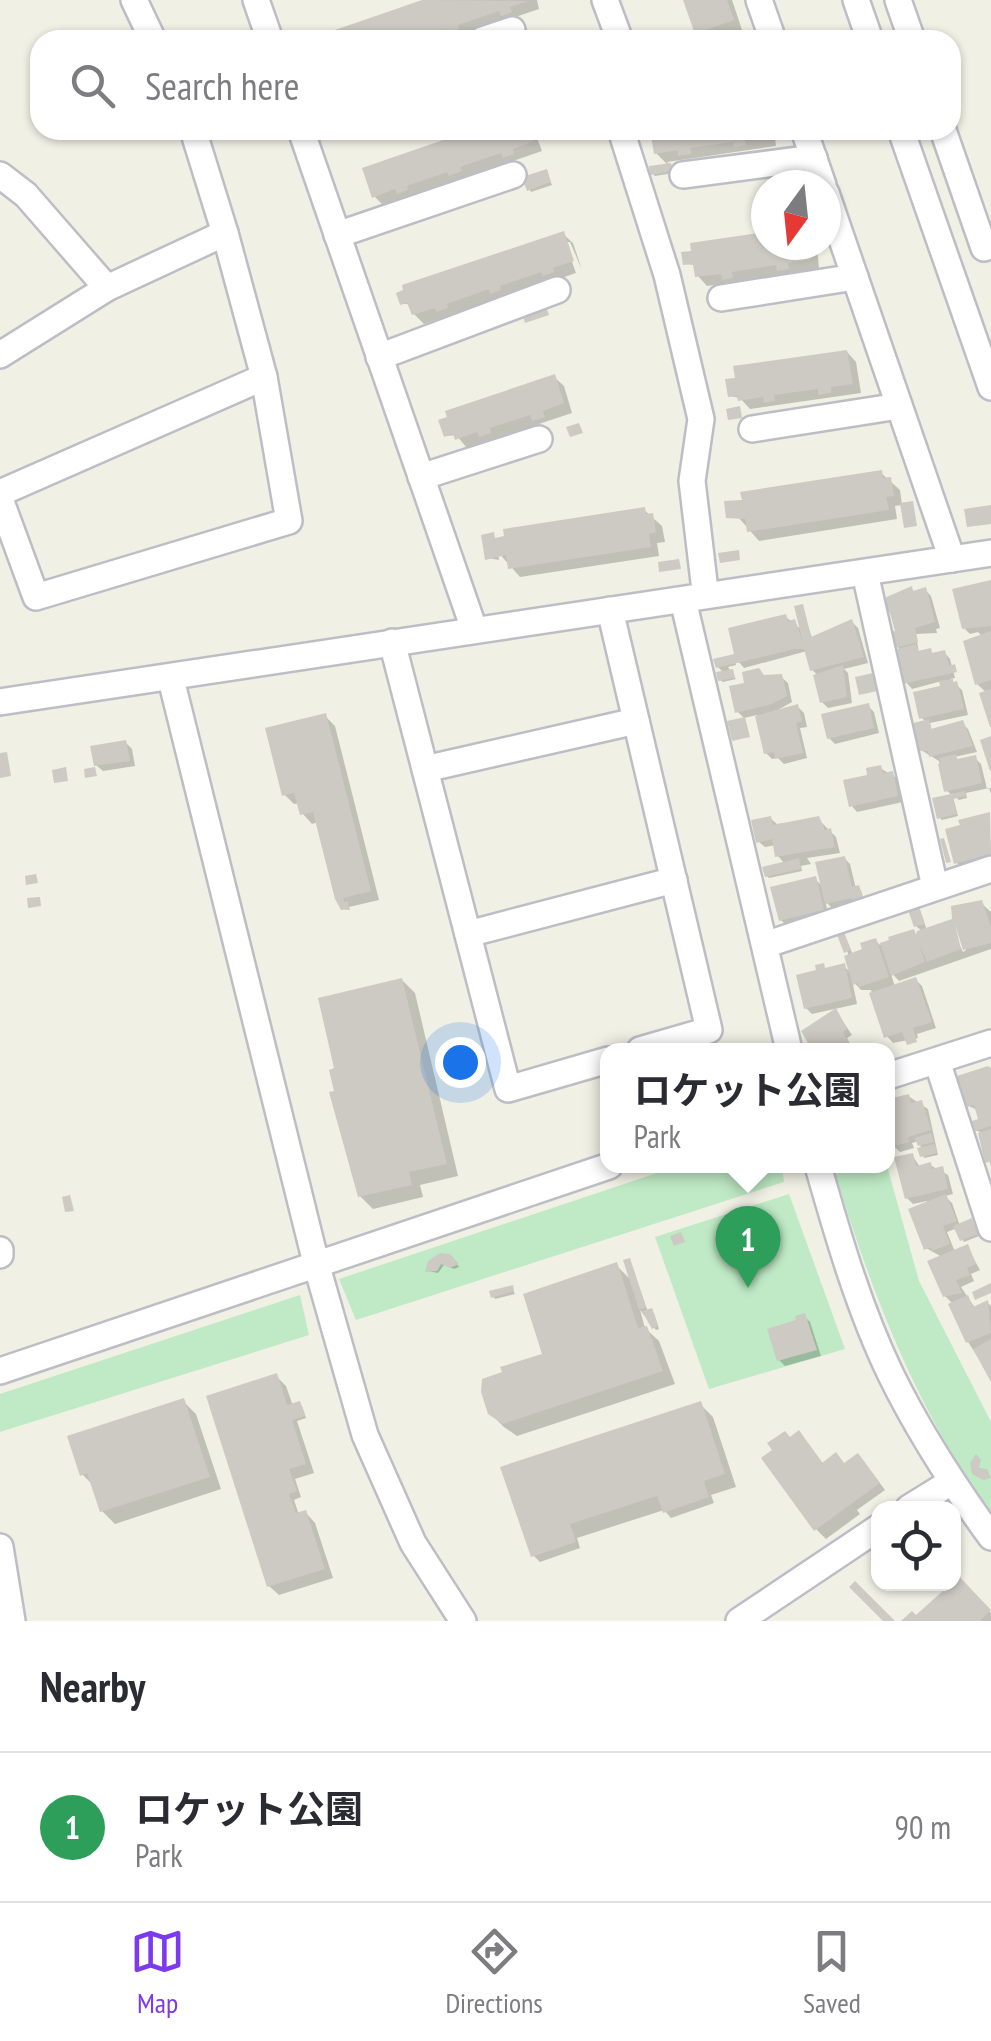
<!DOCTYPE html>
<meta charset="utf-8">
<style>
:root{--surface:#fff;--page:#f7f7f7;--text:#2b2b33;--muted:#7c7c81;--line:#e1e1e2;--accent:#7c3aed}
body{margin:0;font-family:"PT Sans Narrow","Noto Sans JP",sans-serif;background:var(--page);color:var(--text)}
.controls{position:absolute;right:30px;bottom:30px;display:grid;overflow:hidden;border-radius:20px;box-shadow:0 2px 8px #0004}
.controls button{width:90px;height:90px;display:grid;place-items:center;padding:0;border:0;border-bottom:2px solid var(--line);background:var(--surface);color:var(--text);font:50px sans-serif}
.compass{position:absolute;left:751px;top:170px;width:90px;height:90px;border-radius:50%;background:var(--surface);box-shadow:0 2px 8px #0004;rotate:195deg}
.you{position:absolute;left:460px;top:1062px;width:35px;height:35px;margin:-25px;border:8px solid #fff;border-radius:50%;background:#1a73e8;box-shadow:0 0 0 15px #1a73e833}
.badge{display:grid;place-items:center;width:65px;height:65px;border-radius:50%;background:var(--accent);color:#fff;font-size:32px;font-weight:700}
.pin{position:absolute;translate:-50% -82px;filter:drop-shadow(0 2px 5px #0008)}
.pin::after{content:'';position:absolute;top:52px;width:35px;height:30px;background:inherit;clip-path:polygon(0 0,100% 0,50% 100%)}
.popup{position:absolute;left:600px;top:1043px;width:295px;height:130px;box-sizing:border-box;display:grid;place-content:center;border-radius:20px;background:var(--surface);filter:drop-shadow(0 2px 8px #0005);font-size:32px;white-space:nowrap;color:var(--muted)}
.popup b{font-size:38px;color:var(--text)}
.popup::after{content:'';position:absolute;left:50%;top:100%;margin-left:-20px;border:20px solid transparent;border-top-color:var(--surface)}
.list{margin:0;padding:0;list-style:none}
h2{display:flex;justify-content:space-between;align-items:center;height:130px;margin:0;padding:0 40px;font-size:42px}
h2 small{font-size:32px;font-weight:400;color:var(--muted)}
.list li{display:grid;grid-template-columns:65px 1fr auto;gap:30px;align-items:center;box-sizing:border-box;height:150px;padding:0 40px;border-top:2px solid var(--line)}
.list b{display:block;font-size:38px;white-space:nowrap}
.list p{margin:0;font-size:32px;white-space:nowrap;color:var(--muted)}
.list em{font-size:32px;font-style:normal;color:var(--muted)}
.icon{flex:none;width:55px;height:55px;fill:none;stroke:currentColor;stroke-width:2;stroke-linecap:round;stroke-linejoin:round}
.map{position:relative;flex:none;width:991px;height:1621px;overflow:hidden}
.search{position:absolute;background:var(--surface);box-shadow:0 2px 8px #0004;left:30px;right:30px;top:30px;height:110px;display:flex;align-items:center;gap:25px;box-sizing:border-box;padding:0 35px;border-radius:30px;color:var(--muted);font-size:38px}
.sheet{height:280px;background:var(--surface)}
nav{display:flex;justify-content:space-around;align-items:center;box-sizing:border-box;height:140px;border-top:2px solid var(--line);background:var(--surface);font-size:28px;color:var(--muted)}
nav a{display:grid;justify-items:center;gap:5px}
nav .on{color:var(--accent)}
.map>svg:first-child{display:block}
.green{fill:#bfeac5}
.shadow{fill:#0003;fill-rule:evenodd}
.building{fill:#cccac2}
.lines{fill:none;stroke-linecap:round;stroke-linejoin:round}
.minor-casing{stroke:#bdbec5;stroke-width:30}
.minor{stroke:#fff;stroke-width:25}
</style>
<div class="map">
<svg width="991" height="1621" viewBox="0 0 991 1621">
<rect width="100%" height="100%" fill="#f0f0e5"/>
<g class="green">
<polygon points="678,1166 782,1166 784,1182 356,1320 339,1279"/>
<path d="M833,1166h54l32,115 72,141v91c-75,-103 -122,-227 -158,-347z"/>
<polygon points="789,1194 845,1349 709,1389 655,1237"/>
<polygon points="300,1295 309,1335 0,1432 0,1394"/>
</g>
<g class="shadow">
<polygon points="430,0 537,0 539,9 448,40 312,40"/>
<polygon points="686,0 732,0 742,30 704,40 697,32"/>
<polygon points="480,130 534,130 542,151 384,206 374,196"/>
<polygon points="653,130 774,130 776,146 667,162 673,168 674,173 655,176 653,174 669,166 656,153"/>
<polygon points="546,172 552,185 531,192 529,189"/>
<polygon points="563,234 573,243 582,270 570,242 565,242 576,273 424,324 414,314 411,304 402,304"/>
<polygon points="766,234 766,245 817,245 819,269 707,286 698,276 696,265 686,264 690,253"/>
<polygon points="847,352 856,362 861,393 750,409 740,398 730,396"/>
<polygon points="554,377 564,386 572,413 467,448 456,435 446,436 450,418"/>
<polygon points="881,473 900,490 902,505 895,506 897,519 759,541 739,518 729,516"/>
<polygon points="644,510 662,526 665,542 657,543 659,556 520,577 498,552 499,560 488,558 493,535 496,540"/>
<polygon points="991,582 991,722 987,693 977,684 983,637 978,632 970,634 964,628"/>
<polygon points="912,589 915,593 925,590 931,596 940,628 936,629 937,633 916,634 919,654 930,651 935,655 944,652 950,659 955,678 950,679 962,690 968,715 930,723 932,731 962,723 968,729 977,752 950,758 951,763 975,758 981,764 987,789 991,788 991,794 989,788 966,793 967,798 959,800 952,793 958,816 942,820 939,817 953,796 946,790 939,761 921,750 926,722 922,718 943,688 942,681 912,689 906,682 903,660 894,636 900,634 888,609"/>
<polygon points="802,607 812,638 852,622 858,628 868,663 844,669 848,673 852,703 828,708 822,702 819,676 812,670 807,651 744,668 738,661 786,617 803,631"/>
<polygon points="735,660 736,665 728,667 736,679 723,682 720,680 724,673 718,667"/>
<polygon points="764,677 781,677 788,683 792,702 776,711 798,707 804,713 807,727 800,728 807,758 784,764 778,758 772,759 766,753 757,715 744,718 737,711"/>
<polygon points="868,706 874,712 879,733 835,744 829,738"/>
<polygon points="325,716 335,726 379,900 349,907 350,910 343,909 318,822 312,824 303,814 300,803 294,804 284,794"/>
<polygon points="126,743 132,749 135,766 103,771 96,765"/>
<polygon points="880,768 898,779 903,802 857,812 851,805"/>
<polygon points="989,815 991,861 963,869 956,862"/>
<polygon points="770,818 777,824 818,819 836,837 840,853 807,858 811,864 801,866 802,871 769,878 767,876 785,864 778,856 776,845 765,847 758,841"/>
<polygon points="844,858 850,864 856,889 861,890 864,901 833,909 825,901 829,916 787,926 781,920 815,879 823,887"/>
<path d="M981,903l10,9v37l-92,32 -9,-10 5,16 21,-7 6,6 14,42 -19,6 1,4 -25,5 -6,-7 -16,-46h-10l-9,-10 5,24 -45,10 -6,-6 17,-42 4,4 17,-4 8,8 -8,-40 9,21 23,-14 4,4 33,-13 5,4 5,-4 -7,-6 3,-17 8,21 28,-9 -2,-12zM958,925l8,25 -3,2 -12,-25z"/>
<polygon points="402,980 415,993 458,1176 420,1185 423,1197 373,1209 360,1196 339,1092"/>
<polygon points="836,1011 852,1035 847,1038 853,1050 814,1050 804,1032"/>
<polygon points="991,1071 991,1166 980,1132 975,1130 981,1120 979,1111 969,1106"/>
<polygon points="908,1096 928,1109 938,1155 924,1158 919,1141 912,1143 914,1148 900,1152 893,1145 888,1126 888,1102"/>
<polygon points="912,1155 920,1167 930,1165 948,1175 953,1194 945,1196 952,1203 960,1226 972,1221 979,1236 964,1242 957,1228 947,1232 955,1252 967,1247 980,1270 971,1274 974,1281 961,1287 975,1308 988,1303 991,1306 991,1377 968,1342 953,1304 945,1296 942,1257 926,1248 927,1201 913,1204 907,1198"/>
<polygon points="453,1259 459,1267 454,1269 444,1265 438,1273 428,1271 430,1263"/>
<polygon points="630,1261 648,1312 654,1313 659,1329 656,1330 640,1310 645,1328 659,1341 675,1384 517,1436 504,1427 490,1413 546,1355 616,1265 632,1281"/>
<polygon points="512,1288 515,1294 495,1299 493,1296"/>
<polygon points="804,1316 810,1322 821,1356 785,1366 779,1360"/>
<polygon points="276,1376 286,1386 293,1406 302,1406 306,1418 297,1421 314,1473 295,1479 301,1497 294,1500 299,1515 306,1513 315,1523 333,1578 279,1595 269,1586"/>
<polygon points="183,1401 196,1414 221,1489 115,1524 102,1511 95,1487 82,1474"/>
<polygon points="700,1404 713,1417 736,1487 711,1495 714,1503 671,1518 664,1510 577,1538 580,1548 540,1562 534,1556"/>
<polygon points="790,1440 808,1443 824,1465 864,1462 885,1490 857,1510 860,1514 826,1539 816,1529"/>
<polygon points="954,1575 991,1613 991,1621 905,1621 916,1619 948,1589 943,1584 954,1584"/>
</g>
<g class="building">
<polygon points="422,0 528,1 510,7 512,12 501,16 499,11 458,25 459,29 447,33 446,29 412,40 306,40"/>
<polygon points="683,0 727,0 734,20 695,34"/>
<polygon points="686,33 687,40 661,40 660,35"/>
<polygon points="472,130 530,130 534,141 513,149 514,154 503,158 501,153 460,167 462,171 449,176 447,172 407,186 408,190 397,194 395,189 372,198 362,168"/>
<polygon points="650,130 767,130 768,136 745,140 746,145 734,147 733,142 690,148 691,154 678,156 678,150 654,154"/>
<polygon points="671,163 673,171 650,175 649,166"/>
<polygon points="547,169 551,182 527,191 522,177"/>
<polygon points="564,231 574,261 553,268 554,272 543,276 541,272 500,286 501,290 490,294 489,289 447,304 448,308 436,312 435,308 412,315 407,303 400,305 396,293 403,290 402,285"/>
<polygon points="766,232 766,245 817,245 818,253 810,254 810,260 788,263 789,269 777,271 776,265 732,272 733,278 722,280 721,274 695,277 693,264 683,265 681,252 691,251 690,243"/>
<polygon points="545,303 549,315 525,323 521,310"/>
<polygon points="847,350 853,384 831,387 831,393 818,395 818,389 774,395 775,401 764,403 763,397 738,401 737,396 728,397 725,379 735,378 733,366"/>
<polygon points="555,374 564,403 543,411 545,417 532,421 530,415 490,428 491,433 479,437 477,432 455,440 453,434 444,437 438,420 447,417 445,411"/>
<polygon points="740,406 742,418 728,420 726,409"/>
<polygon points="579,423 583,433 570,437 566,427"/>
<polygon points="882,470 883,478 891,477 894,496 886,497 889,510 747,532 745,519 726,518 724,501 742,500 740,492"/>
<polygon points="913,501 917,526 904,528 900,503"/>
<polygon points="991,505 991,524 967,527 964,509"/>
<polygon points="645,507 646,514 653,513 656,532 649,534 651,547 508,569 506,555 485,560 481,535 494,532 495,538 504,536 503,529"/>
<polygon points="739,550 740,560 720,563 718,553"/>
<polygon points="679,559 681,569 659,572 658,562"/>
<polygon points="991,580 991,626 962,629 952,589"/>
<polygon points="912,586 913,591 926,587 935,622 915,628 918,642 895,648 890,632 895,631 889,609 885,610 882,599"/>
<polygon points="803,604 811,637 852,619 864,657 810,671 804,649 795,649 716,668 713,659 734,654 728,628 786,614 788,621 795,619 803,643 794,606"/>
<polygon points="991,631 991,680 975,685 963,641"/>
<polygon points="916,644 918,651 931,648 932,653 945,650 949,666 955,664 957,672 903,684 897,649"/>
<polygon points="843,665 847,697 820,703 813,675"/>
<polygon points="759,668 764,675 782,674 787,696 772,704 735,713 729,686 744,683 742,672"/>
<polygon points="733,669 735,678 718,681 716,672"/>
<polygon points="873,673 877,691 859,695 855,677"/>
<polygon points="953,679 953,682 957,681 964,709 919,719 913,692 940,686 939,681"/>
<polygon points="991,689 991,727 990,727 979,693"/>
<polygon points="869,703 874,728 827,739 821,714"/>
<polygon points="798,704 802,721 796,723 803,753 775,759 774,752 764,754 755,716"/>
<polygon points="326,713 371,891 343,898 344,902 348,901 349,909 341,910 335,899 313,812 300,815 294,793 282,796 265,728"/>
<polygon points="745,717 750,737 732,741 727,721"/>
<polygon points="929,719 931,729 963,720 973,746 929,757 928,751 919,751 910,724"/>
<polygon points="991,736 991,771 990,771 980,740"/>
<polygon points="126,740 130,761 94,766 90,746"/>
<polygon points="7,752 11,776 0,778 0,753"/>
<polygon points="956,754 957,759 976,755 982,783 944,792 938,764 941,763 939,758"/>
<polygon points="881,765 883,773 893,771 898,796 849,807 843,780 867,775 866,768"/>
<polygon points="66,767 68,781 54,783 52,770"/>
<polygon points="95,767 97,776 85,778 84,769"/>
<polygon points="965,791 966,796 953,799 957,814 937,819 932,798"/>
<polygon points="990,812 991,854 954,864 945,829 960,825 958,820"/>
<polygon points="771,816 773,825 819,816 825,830 831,828 835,847 775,857 772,839 756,843 751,820"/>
<polygon points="944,838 951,862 946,863 940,839"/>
<polygon points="845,856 852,887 859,885 863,899 853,902 852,898 825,904 815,862"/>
<polygon points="799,858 801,869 765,877 762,867"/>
<polygon points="36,874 38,883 26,885 25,876"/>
<polygon points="816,876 824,910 779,921 770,887"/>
<polygon points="40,897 41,906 28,908 27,898"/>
<polygon points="982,900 991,927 991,943 963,950 955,924 961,949 927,962 919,944 925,962 891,976 880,943 889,940 888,937 914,929 916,935 917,931 952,919 951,906"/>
<polygon points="919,906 925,924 914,927 908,910"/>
<polygon points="844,932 851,950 844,953 837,935"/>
<polygon points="876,938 889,977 859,987 858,983 853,985 844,956 862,949 860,943"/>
<polygon points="824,963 825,968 845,963 852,998 804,1009 796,975 816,970 815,965"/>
<polygon points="916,977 932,1022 913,1028 917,1042 907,1045 902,1032 884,1038 869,993"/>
<polygon points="402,978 447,1164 409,1172 412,1185 358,1197 329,1092 334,1091 329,1070 334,1068 318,998"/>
<polygon points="836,1008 847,1029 843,1032 853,1050 812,1050 801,1031"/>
<polygon points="988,1066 991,1068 991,1126 972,1132 969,1122 978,1119 974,1105 967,1107 957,1076"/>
<polygon points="909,1094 911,1103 922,1100 931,1130 908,1137 909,1142 891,1147 888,1099"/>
<polygon points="991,1129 991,1161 985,1163 978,1133"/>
<polygon points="931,1133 934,1142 918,1146 915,1138"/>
<polygon points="935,1144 937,1153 920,1157 917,1148"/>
<polygon points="913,1153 916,1166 931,1162 932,1169 943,1166 948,1189 905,1199 894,1157"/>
<polygon points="946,1194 957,1221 943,1226 950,1244 932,1251 931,1247 924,1250 908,1209"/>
<polygon points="70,1195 74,1211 65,1212 62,1197"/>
<polygon points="972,1218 978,1234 960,1241 953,1226"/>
<polygon points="681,1232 685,1242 674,1246 670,1236"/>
<polygon points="968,1244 976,1264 967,1268 970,1275 956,1280 962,1293 943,1297 927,1261"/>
<polygon points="440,1253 450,1254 459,1264 450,1268 441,1264 437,1271 425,1272 428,1261"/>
<polygon points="630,1258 646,1307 639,1310 623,1260"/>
<polygon points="617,1262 638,1328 647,1326 663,1371 503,1424 488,1414 481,1392 482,1379 502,1372 500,1367 542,1354 523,1294"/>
<polygon points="991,1283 991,1293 975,1300 972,1292"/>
<polygon points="513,1285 514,1291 491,1298 489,1291"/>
<polygon points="968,1295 973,1307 988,1300 991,1333 966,1343 948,1304"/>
<polygon points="652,1308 658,1326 652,1329 642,1311"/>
<polygon points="805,1313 817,1350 777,1361 767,1329 796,1320 795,1316"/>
<polygon points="991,1339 991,1382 973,1349"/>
<polygon points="277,1373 287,1405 300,1401 305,1416 292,1420 306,1464 289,1469 297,1491 289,1494 296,1513 306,1510 325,1569 267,1587 206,1396"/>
<polygon points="184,1398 210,1477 100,1512 87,1473 80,1476 67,1436"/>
<polygon points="701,1401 725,1474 704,1481 709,1497 663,1513 657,1496 570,1524 576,1542 531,1557 500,1467"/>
<polygon points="799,1430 822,1463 836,1452 844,1463 858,1453 880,1483 814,1531 761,1458 772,1450 767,1443 785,1431 790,1437"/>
<polygon points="976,1454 981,1460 979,1468 987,1469 991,1478 983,1480 972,1474 970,1463"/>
<polygon points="954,1571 991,1610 980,1621 901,1621 912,1611 916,1615 945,1589 940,1584 954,1584"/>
<polygon points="855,1581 895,1621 883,1621 849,1587"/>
</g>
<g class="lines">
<defs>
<g id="minor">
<polyline points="134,0 153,40"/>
<polyline points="256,0 270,40"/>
<polyline points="605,0 618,35 616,40"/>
<polyline points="759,0 773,40"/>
<polyline points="856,0 870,40"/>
<polyline points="898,0 912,40"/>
<polyline points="482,40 512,30"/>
<polyline points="193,130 225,233"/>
<polyline points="301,130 474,629"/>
<polyline points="621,130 667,275 701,419 692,481 704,582"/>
<polyline points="804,130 823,185"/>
<polyline points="901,130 991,387"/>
<polyline points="943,130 984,248 991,245"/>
<polyline points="0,175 26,195 107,288"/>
<polyline points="683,175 814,158"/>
<polyline points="826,193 952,559"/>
<polyline points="337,235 513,175"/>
<polyline points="721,298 855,277"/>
<polyline points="0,355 107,288 225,233 264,377 289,521 36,597 0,499"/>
<polyline points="379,357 557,290"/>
<polyline points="752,429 899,406"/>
<polyline points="421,477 539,439"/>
<polyline points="0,493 264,377"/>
<polyline points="865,573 935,887"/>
<polyline points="683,600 789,1050"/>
<polyline points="610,610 709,1030 640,1050"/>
<polyline points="392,642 508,1089 608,1060"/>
<polyline points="171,679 316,1263 365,1435 413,1543 463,1621"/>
<polyline points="0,702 991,553"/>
<polyline points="425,769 636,721"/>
<polyline points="468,934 674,880"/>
<polyline points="765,945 991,869"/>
<polyline points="937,1061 991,1228"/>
<polyline points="888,1076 991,1043"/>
<path d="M818,1166c20,70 41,143 73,209 28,57 63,111 100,162"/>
<polyline points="0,1250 0,1255"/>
<polyline points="0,1371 609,1166"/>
<polyline points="909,1508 951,1482"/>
<polyline points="0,1547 12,1621"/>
<polyline points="739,1621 878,1528"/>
</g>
</defs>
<use href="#minor" class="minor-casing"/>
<use href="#minor" class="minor"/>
</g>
</svg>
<div class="controls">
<button><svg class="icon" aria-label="locate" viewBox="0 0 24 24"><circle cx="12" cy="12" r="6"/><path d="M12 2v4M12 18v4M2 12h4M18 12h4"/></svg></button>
</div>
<svg class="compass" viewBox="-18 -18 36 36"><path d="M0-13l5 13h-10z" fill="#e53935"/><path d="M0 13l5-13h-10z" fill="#7c7c81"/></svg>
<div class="you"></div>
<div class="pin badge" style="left:748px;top:1288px;background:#2e9e5b">1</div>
<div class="popup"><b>ロケット公園</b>Park</div>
<div class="search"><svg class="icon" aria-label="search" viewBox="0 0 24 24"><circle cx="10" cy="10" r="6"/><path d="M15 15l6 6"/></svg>Search here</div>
</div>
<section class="sheet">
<h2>Nearby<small></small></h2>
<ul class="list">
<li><span class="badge" style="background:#2e9e5b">1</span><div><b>ロケット公園</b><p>Park</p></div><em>90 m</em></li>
</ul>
</section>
<nav>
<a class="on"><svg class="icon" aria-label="map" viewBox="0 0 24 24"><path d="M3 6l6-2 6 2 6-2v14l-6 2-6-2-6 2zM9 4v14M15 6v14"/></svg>Map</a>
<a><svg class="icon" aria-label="directions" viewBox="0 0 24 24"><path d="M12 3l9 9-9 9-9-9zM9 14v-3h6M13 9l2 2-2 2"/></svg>Directions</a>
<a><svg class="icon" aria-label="saved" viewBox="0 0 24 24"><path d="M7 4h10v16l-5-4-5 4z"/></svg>Saved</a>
</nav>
